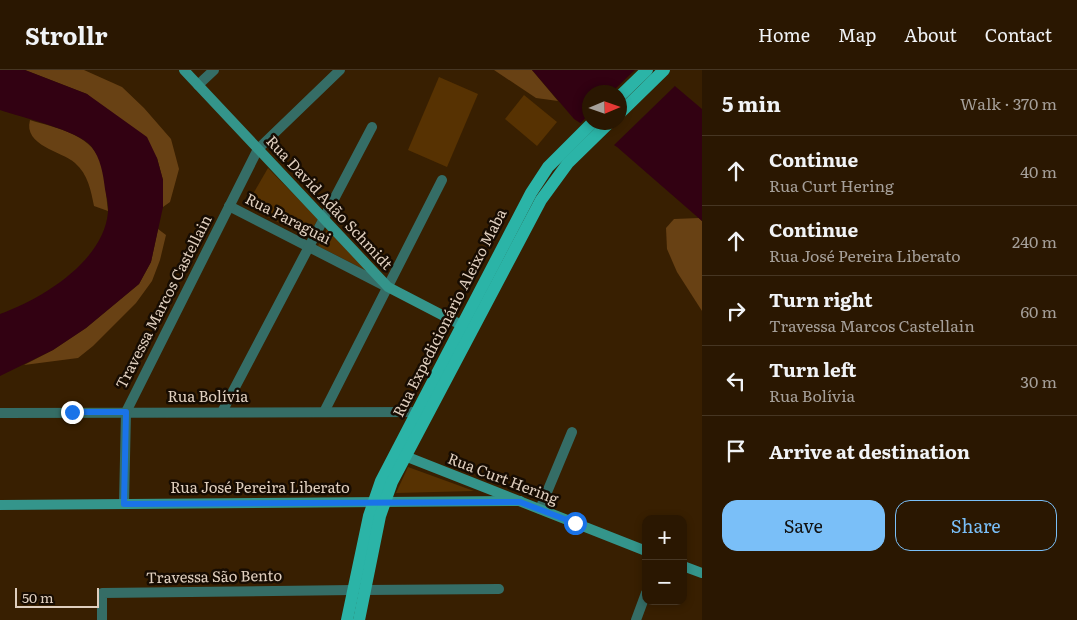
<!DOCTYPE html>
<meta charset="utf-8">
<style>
:root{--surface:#2a1701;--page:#362410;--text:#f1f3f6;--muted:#a59f99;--line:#463623;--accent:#7abff8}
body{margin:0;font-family:Literata,serif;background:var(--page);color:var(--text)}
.controls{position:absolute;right:15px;bottom:15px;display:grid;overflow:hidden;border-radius:10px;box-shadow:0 2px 8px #0003}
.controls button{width:45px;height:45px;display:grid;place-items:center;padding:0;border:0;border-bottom:1px solid var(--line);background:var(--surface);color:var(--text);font:25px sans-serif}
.compass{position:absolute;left:582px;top:15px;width:45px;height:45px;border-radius:50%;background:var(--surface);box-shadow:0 2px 8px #0003;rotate:88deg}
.scale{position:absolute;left:15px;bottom:12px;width:84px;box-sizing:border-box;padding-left:5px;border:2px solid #dfcebe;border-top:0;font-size:14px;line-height:18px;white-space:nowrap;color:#dfcebe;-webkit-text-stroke:4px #170c02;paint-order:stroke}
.stop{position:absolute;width:15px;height:15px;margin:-11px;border:4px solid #1a73e8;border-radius:50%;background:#fff}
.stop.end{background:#1a73e8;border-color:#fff;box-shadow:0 1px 5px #0008}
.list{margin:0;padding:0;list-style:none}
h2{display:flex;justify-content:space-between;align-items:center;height:65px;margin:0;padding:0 20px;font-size:21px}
h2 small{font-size:16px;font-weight:400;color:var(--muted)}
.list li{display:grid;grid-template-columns:32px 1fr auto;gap:15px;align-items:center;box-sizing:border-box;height:70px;padding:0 20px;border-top:1px solid var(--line)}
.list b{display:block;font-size:19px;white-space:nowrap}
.list p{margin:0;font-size:16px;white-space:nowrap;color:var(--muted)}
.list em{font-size:16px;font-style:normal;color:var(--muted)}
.actions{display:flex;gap:10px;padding:15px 20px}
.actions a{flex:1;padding:11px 0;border:1px solid var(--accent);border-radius:15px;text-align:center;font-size:18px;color:var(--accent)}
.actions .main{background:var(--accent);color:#111}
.icon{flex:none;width:28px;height:28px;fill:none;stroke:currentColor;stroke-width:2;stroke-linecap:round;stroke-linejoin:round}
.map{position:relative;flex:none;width:702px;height:550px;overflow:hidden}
header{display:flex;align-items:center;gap:30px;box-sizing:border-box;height:70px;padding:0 25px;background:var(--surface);border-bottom:1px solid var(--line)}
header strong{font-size:24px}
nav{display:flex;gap:28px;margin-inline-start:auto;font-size:18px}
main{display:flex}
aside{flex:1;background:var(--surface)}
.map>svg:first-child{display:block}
.green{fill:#573202}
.forest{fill:#684114}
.water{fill:#320112;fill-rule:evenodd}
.pier{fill:#381f01}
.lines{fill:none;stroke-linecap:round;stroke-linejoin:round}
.street{stroke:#356d66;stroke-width:10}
.secondary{stroke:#34958b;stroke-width:10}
.primary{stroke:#2bb4a7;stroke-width:12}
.route{stroke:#1a73e8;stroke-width:6}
.labels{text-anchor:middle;stroke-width:5;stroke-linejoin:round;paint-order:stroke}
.street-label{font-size:15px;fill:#dfcebe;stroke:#170c02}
</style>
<header>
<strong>Strollr</strong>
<nav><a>Home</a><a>Map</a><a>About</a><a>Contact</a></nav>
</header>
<main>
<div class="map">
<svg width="702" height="550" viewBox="0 0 702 550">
<rect width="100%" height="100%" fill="#381f01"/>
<g class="green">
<polygon points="439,7 478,24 447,97 408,80"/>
<polygon points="524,25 557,52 537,76 505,49"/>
<polygon points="268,98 318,149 308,167 246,136"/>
<polygon points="327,159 367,201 318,176"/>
<polygon points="408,397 474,421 396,423"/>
</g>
<g class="forest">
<polygon points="25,0 84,0 122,17 144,38 171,69 179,99 170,132 163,137 163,110 157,88 87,24"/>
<polygon points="494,0 532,0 558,31 536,28"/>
<path d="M30,50c28,9 65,14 73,49 3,13 3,28 5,42l-14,-5c-3,-15 -6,-32 -19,-43 -13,-12 -52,-17 -45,-43z"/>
<polygon points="699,148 702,151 702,241 677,202 667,179 666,158 674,149"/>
<polygon points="158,159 166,165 160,190 152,211 136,233 93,276 78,288 24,295 53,280 86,258 139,214 151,192"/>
</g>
<g class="water">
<path d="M0,0h25l62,24 60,43 10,21 6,22v27l-12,55 -12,22 -53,44 -33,22 -53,26v-62c42,-15 104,-53 108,-102 1,-8 -2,-16 -3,-23 -2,-15 -4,-30 -14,-43 -12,-15 -70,-29 -91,-36z"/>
<path d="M532,0h124l46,39v112l-85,-74 -43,-28zM590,22h30v30h-30z"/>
</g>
<polygon class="pier" points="635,0 660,0 678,13 612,77 579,55 589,44 590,52 620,52 620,22 612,22"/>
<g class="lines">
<g class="street">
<polyline points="198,15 214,0"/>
<polyline points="229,136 387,217"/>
<polyline points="222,342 372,57"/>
<polyline points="324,342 442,110"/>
<polyline points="0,343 417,342"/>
<polyline points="124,434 126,342 258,79 340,0"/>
<polyline points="540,439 572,362"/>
<polyline points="365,520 499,519"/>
<polyline points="102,550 102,523 353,520"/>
<polyline points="636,550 646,523"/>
</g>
<g class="secondary">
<polyline points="184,0 388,217 469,259"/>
<polyline points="405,386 646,481"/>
<polyline points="0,435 520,431"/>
<polyline points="683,496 702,503"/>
</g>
<g class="primary">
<polyline points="620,26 647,0"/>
<polyline points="620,43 664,0"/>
<polyline points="347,550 369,446 381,411 531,123 548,97 593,52"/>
<polyline points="359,550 380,446 392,412 541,130 568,93 610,52"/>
</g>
</g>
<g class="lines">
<polyline class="route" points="72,342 126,342 124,434 520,432 575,453"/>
</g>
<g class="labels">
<g class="street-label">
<text transform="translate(329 133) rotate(47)" y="5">Rua David Adão Schmidt</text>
<text transform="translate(288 149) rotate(27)" y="5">Rua Paraguai</text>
<text transform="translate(164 232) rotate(-63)" y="5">Travessa Marcos Castellain</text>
<text transform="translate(450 243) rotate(-63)" y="5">Rua Expedicionário Aleixo Maba</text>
<text x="208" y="332">Rua Bolívia</text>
<text transform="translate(503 409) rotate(21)" y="5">Rua Curt Hering</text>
<text x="260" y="423">Rua José Pereira Liberato</text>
<text transform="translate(214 507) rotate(-1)" y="5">Travessa São Bento</text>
</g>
</g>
</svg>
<div class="controls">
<button>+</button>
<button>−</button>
</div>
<svg class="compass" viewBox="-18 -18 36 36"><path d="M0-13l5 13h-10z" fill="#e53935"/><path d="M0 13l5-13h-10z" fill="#a59f99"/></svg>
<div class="scale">50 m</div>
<div class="stop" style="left:575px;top:453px"></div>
<div class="stop end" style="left:72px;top:342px"></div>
</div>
<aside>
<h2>5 min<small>Walk · 370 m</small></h2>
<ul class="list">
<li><svg class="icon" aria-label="ahead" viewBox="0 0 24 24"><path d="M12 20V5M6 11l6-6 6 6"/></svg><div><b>Continue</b><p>Rua Curt Hering</p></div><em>40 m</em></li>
<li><svg class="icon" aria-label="ahead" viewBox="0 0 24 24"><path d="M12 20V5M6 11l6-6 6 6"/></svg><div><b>Continue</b><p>Rua José Pereira Liberato</p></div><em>240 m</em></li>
<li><svg class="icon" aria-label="right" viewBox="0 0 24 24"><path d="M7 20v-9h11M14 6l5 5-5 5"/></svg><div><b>Turn right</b><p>Travessa Marcos Castellain</p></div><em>60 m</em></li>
<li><svg class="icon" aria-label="left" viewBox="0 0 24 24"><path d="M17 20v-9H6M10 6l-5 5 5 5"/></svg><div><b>Turn left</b><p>Rua Bolívia</p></div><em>30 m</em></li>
<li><svg class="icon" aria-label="arrive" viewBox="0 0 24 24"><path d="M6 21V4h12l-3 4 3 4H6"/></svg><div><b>Arrive at destination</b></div></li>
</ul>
<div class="actions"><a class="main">Save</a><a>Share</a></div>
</aside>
</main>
